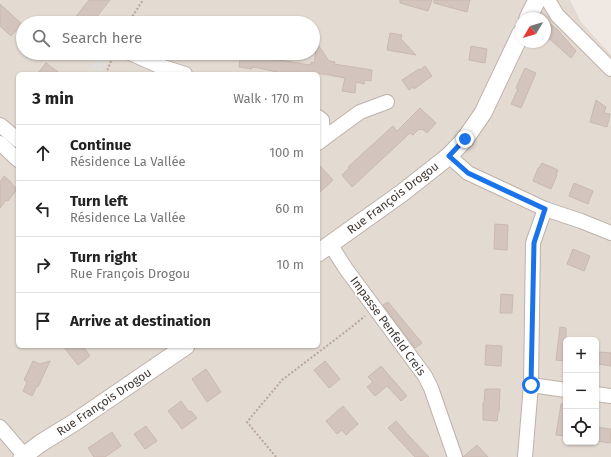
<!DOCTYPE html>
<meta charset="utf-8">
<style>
:root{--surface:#fff;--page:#f6f6f6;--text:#222;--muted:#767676;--line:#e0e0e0}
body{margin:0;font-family:"Fira Sans",sans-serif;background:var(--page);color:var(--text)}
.controls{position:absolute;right:12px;bottom:12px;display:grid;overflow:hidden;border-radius:6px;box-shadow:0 1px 3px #0004}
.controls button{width:36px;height:36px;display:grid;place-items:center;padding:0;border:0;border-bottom:1px solid var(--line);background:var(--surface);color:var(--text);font:20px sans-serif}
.compass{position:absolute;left:515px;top:12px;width:36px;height:36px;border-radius:50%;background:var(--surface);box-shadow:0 1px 3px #0004;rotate:232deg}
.stop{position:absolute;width:12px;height:12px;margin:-9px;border:3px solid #1a73e8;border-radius:50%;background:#fff}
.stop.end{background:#1a73e8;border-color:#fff;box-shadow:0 1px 4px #0008}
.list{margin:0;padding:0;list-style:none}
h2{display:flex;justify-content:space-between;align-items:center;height:52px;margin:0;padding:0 16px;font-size:17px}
h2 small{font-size:13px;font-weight:400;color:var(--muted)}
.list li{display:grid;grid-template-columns:26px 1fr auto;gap:12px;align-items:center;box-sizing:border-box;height:56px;padding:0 16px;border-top:1px solid var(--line)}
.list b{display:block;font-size:15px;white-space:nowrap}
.list p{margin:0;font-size:13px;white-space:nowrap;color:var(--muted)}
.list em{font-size:13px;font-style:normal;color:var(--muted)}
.icon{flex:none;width:22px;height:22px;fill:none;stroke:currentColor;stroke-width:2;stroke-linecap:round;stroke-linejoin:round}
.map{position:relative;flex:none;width:611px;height:457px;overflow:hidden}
.search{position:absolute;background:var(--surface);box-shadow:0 1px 3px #0004;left:16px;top:16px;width:304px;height:44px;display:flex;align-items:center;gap:10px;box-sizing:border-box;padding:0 14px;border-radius:22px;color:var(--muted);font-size:15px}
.panel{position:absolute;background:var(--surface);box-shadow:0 1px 3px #0004;left:16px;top:72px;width:304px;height:276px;border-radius:6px}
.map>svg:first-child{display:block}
.residential{fill:#e3dad2;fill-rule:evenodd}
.parking{fill:#e0dddb}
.building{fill:#d3c5bd;stroke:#cab9ae}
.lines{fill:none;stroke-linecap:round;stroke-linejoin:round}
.minor-casing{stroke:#bdb2aa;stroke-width:16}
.tertiary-casing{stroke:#bdb2aa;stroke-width:19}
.path{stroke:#baa79a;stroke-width:2;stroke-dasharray:2 2;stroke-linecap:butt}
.minor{stroke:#fff;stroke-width:14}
.tertiary{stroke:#fff;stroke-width:17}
.route{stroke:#1a73e8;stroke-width:5}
.labels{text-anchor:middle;stroke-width:3.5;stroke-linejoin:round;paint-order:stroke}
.street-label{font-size:12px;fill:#413934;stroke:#fff}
</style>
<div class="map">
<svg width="611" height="457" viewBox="0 0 611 457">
<rect width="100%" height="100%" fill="#f0e9e3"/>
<path class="residential" d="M0,0h570l11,22 30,33v402h-611zM521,18h24v24h-24zM23,23h290v30h-290zM18,74h300v272h-300zM566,340h30v102h-30z"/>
<polygon class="parking" points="102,53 117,53 100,73 91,66"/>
<g class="building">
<polygon points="89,0 110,0 92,23 71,23"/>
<polygon points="400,0 432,0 428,11 400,3"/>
<polygon points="434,0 470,0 467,12 434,3"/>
<polygon points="0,4 22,24 11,36 0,26"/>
<polygon points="545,20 557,29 576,51 571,58 545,35"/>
<polygon points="390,33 402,35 401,39 416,55 387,50"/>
<polygon points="317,43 329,61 335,62 334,64 372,70 371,81 365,80 364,84 356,82 355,93 342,91 345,78 324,74 277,74 277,72 258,68 252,67 252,69 239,67 241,53 261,53 260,57 310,65 311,62 314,63"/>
<polygon points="471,46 487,49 485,63 469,60"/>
<polygon points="46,63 61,74 37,74"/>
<polygon points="425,66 432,76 414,89 413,87 409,90 402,80 419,69 420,70"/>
<polygon points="525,68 536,73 521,108 511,104 518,89 516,88"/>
<polygon points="596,100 606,107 604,113 610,114 607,127 590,122"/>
<polygon points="420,108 436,123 427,133 422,129 420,130 419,129 413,135 410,133 352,187 342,175 349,168 348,167 393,126 397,131"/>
<polygon points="542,163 558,170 556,175 557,175 551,189 533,181 538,168 539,168"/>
<polygon points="318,164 333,180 318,194"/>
<polygon points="4,176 11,182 12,184 17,189 8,201 6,200 0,208 0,182"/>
<polygon points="574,183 593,191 588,204 569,196"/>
<polygon points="495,224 508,225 507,250 494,249"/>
<polygon points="573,249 590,256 584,271 567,264"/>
<polygon points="501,294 513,295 512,313 500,313"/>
<polygon points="388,302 422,343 415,348 383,305"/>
<polygon points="560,327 566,328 566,361 556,360"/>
<polygon points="486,345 502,346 501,366 485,365"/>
<polygon points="63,346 83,346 90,356 78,365"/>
<polygon points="599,352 611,353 611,366 598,364"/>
<polygon points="33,361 40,364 50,361 38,387 37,386 32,396 23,391 27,382 24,380"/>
<polygon points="325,361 340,379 329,388 314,370"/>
<polygon points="381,366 407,396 401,401 387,386 375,396 367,387 373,382 368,377"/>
<polygon points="206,369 221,392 207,402 192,379"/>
<polygon points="485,389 500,389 499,412 498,412 497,421 483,420 483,403 484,403"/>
<polygon points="181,401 189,412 191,411 197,418 182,429 168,411"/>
<polygon points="561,404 566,404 566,436 556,435"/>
<polygon points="343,406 358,424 346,435 342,430 337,434 326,421"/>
<polygon points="396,421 409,436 429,457 415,457 388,428"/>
<polygon points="146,426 157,441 145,449 134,434"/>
<polygon points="596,427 611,429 610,443 596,441"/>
<polygon points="112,432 121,446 105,457 94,457 88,448"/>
<polygon points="477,445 488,457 463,457"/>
</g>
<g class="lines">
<defs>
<g id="minor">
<polyline points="548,0 557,15 611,69"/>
<polyline points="130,53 157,65 185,74"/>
<polyline points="318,117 322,120 323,139 318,143"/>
<polyline points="0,125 18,140"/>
<polyline points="323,139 360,112 387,102"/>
<polyline points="0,143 18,160"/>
<polyline points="449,156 468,173 545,209 533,243 531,385 525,457"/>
<polyline points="545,209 581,221 611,233"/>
<polyline points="330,244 346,269 425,376 431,388 455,457"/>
<polyline points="531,385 566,390"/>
<polyline points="596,394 611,396"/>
<polyline points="0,427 24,455"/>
</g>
<g id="tertiary">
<polyline points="528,18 537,0"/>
<polyline points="318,253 402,193 449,156 465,139 483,113 521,33"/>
<polyline points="22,457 41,443 75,422 186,346"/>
</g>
</defs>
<use href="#minor" class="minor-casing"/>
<use href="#tertiary" class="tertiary-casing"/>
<g class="path">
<polyline points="128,23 143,0"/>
<polyline points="106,74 114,53"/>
<polyline points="276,457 247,422 282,380 349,329 365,316"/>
</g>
<use href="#minor" class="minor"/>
<use href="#tertiary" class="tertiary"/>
</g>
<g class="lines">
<polyline class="route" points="465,139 449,156 468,173 545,209 534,243 531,385"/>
</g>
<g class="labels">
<g class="street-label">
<text transform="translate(393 198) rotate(-37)" y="4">Rue François Drogou</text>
<text transform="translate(388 326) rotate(54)" y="4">Impasse Penfeld Creis</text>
<text transform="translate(104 402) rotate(-34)" y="4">Rue François Drogou</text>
</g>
</g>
</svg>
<div class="controls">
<button>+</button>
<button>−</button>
<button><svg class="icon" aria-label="locate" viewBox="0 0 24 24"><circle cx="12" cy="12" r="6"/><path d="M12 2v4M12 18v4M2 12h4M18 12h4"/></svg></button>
</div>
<svg class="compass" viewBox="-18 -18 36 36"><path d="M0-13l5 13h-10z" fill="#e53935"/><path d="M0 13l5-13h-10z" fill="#767676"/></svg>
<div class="stop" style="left:531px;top:385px"></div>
<div class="stop end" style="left:465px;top:139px"></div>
<div class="search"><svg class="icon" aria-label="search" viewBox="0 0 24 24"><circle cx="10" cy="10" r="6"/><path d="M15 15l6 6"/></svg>Search here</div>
<section class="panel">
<h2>3 min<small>Walk · 170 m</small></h2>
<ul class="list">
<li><svg class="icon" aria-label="ahead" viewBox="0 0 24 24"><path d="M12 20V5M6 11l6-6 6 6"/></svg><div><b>Continue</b><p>Résidence La Vallée</p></div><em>100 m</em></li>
<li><svg class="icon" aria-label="left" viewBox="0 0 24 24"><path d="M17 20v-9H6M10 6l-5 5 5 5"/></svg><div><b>Turn left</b><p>Résidence La Vallée</p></div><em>60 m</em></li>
<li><svg class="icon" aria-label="right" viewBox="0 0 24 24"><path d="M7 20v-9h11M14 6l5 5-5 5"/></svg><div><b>Turn right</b><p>Rue François Drogou</p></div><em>10 m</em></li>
<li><svg class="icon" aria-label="arrive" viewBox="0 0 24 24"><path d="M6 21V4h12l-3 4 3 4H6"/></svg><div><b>Arrive at destination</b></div></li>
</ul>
</section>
</div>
